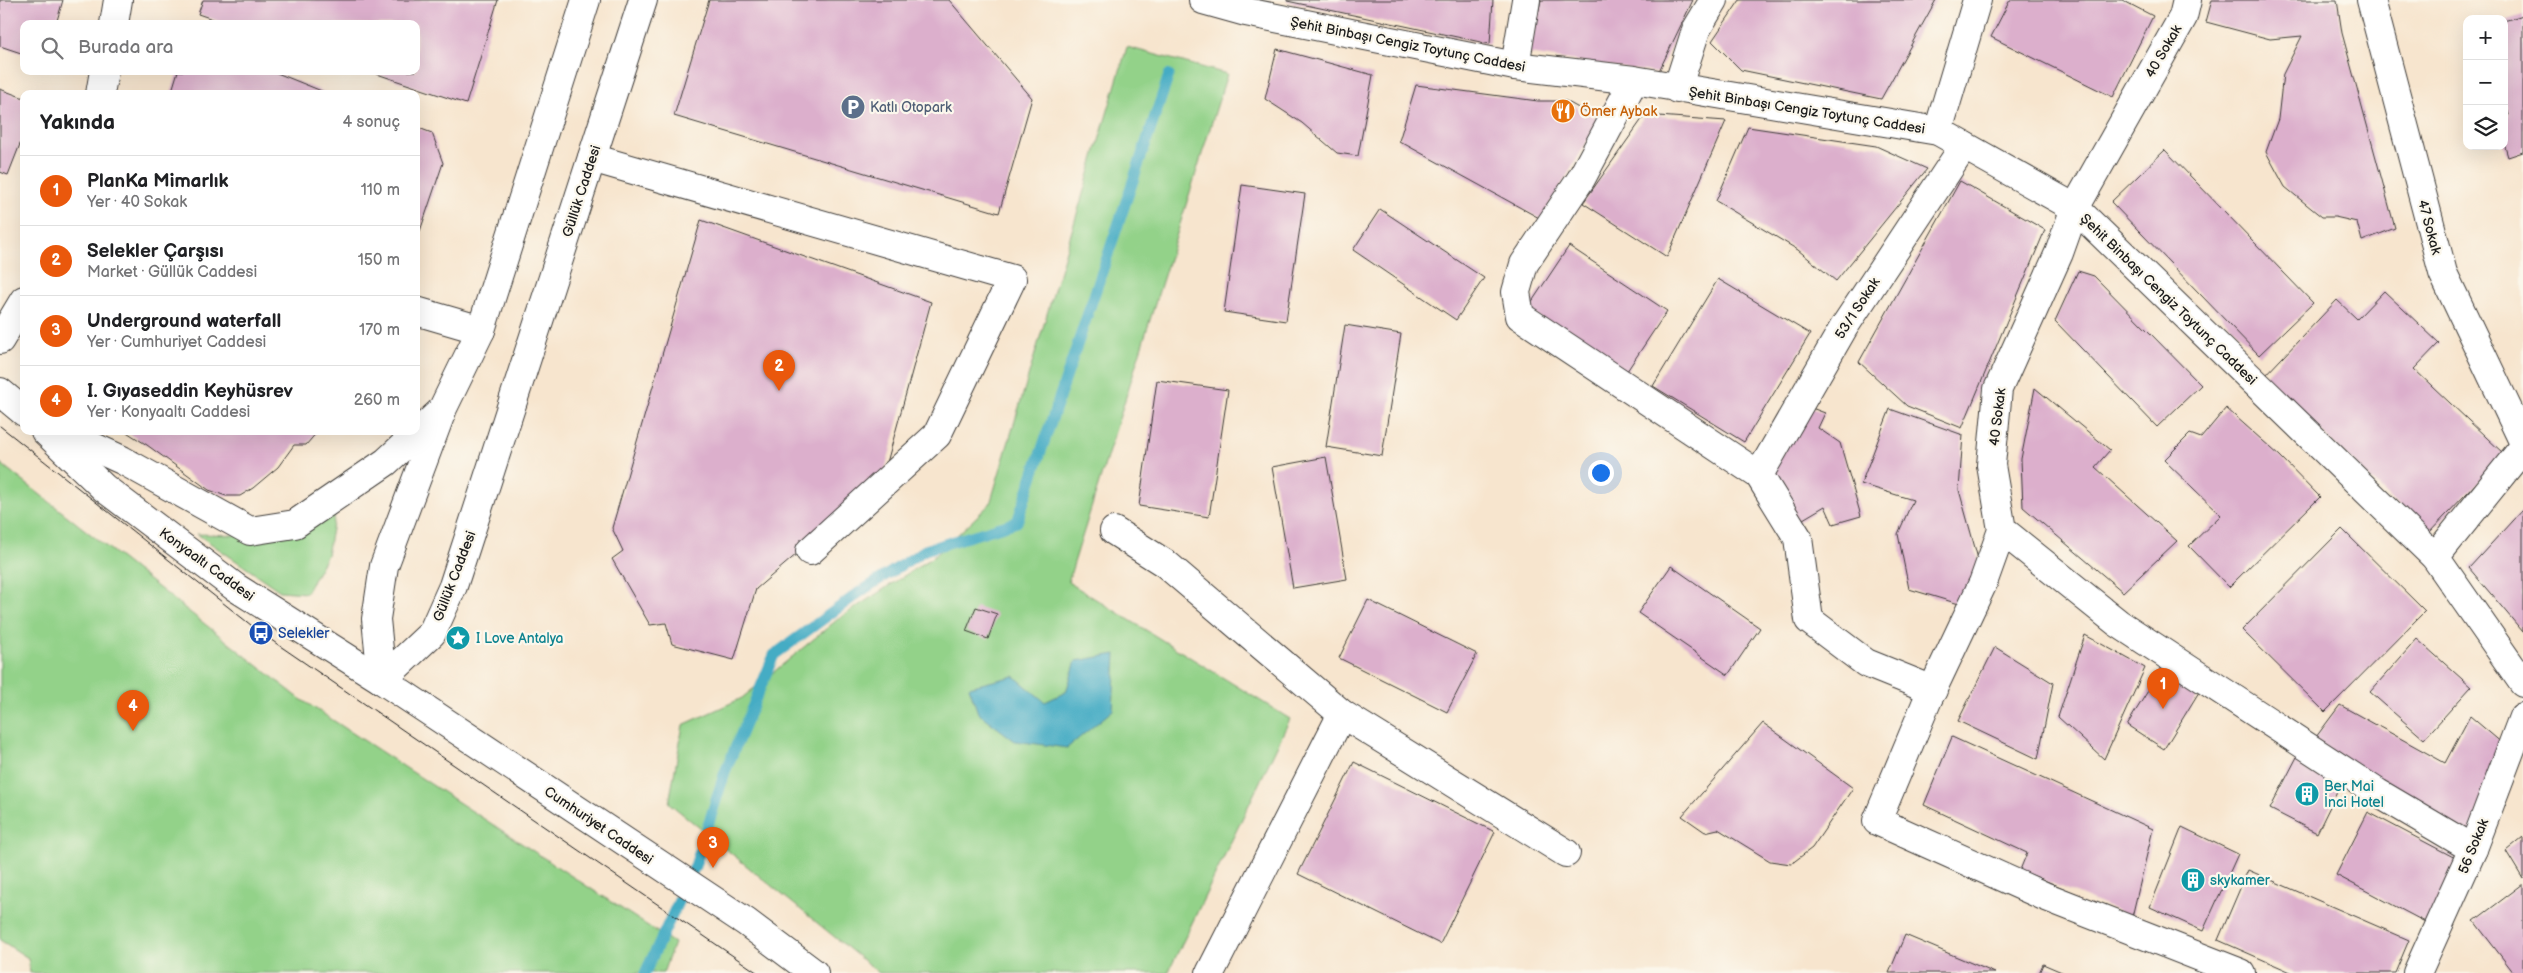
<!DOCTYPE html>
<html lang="tr">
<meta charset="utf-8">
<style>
:root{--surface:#fff;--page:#f6f6f6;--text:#202124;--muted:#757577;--line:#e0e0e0;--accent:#ea580c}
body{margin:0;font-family:"Balsamiq Sans",sans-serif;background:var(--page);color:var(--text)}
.controls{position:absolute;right:15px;top:15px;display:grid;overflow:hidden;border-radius:10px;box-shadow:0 5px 20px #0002}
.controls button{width:45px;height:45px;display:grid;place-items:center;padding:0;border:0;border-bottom:1px solid var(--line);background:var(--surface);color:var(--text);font:25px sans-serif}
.you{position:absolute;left:1600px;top:472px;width:18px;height:18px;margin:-12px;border:4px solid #fff;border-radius:50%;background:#1a73e8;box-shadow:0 0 0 8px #1a73e833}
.badge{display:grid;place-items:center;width:32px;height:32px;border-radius:50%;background:var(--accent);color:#fff;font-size:16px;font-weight:700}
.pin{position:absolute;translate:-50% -41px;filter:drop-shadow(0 1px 2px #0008)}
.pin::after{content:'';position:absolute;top:26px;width:18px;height:15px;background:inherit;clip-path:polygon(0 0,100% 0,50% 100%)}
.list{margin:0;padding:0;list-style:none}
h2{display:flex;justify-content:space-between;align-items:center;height:65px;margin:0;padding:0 20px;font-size:21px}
h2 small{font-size:16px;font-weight:400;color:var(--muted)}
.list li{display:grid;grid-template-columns:32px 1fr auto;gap:15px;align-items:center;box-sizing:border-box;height:70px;padding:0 20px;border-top:1px solid var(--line)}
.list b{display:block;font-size:19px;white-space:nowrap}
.list p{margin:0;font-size:16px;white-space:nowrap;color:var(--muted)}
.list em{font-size:16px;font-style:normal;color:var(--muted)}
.icon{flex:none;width:28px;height:28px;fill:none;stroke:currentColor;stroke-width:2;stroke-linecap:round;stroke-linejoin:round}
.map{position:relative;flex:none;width:2523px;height:973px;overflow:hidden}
.search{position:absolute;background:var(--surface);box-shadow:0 5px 20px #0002;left:20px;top:20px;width:400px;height:55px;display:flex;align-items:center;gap:12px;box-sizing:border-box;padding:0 18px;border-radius:10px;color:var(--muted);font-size:19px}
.panel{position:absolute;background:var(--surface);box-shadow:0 5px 20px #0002;left:20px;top:90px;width:400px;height:345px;border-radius:10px}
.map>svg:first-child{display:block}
.green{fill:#93d289;stroke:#587752}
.water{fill:#45acc4;stroke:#306470}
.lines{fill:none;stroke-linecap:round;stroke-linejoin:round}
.stream{stroke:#45acc4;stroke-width:11}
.building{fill:#dcafcc}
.street-casing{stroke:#3d3a37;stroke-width:30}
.secondary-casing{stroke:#3d3a37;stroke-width:30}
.street{stroke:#fff;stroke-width:28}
.secondary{stroke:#fff;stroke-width:28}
.tram{stroke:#1c1c1c;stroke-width:1}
.labels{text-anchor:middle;stroke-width:4.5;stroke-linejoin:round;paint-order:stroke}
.street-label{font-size:14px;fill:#1c1c1c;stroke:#fbf7ec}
.service-label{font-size:14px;fill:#4e5e75;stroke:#fbf7ec;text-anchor:start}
.food-label{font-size:14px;fill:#c56008;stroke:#fbf7ec;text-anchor:start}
.transit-label{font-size:14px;fill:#164399;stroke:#fbf7ec;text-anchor:start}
.culture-label{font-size:14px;fill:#0d838f;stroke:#fbf7ec;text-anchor:start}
</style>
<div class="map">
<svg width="2523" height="973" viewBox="0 0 2523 973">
<rect width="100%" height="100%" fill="#fbf7ec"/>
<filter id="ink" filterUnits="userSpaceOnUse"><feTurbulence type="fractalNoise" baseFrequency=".02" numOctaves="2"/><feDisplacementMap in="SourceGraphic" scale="10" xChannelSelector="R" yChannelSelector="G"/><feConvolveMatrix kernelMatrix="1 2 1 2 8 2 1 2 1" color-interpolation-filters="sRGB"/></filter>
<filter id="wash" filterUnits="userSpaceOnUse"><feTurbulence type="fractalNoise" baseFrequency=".0096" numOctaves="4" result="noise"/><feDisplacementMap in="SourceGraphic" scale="20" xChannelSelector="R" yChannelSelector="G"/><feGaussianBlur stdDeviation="1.12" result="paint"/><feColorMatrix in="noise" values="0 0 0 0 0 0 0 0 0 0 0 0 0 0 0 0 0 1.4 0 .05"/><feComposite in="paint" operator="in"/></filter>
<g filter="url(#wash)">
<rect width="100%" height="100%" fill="#f7e5ce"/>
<g class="green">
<polygon points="1127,47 1227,74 1068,582 1290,719 1168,973 879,973 669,803 683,725 742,698 838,619 936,555 990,504"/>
<polygon points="0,463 299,698 674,943 663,973 30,973 28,958 0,940"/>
<polygon points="336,508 327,555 306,593 280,591 197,534 234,535"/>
</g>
<polygon class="water" points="1116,654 1113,710 1067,748 1015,741 978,713 969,687 1014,676 1045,702 1066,692 1076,661"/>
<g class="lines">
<polyline class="stream" points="645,973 695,866 725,772 774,655 860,592 925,550 1017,522 1169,75"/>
</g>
<g id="blocks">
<g class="building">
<polygon points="0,0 63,0 56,24 24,24 24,54 0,46"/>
<polygon points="203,0 498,0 466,104 371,72 416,71 416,24 227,24 198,14"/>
<polygon points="709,0 949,0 1032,98 999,213 674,116"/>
<polygon points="1287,0 1493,0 1490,44 1287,1"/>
<polygon points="1541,0 1693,0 1658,73 1529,54"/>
<polygon points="1740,0 1936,0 1881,99 1741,70 1712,41"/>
<polygon points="2010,0 2122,0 2153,16 2113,97 1991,37"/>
<polygon points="2212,0 2337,0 2342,33 2395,228 2362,241 2357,222 2335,217 2322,217 2285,187 2266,152 2278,119 2283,74 2302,36 2270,39 2206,22"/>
<polygon points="2523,15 2523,152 2508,157 2504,143 2504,116 2509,115 2504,99 2504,21"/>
<polygon points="1277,49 1373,75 1358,156 1337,153 1302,123 1265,99"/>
<polygon points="178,71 272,71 329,94 171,94"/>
<polygon points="1416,85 1538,101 1566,101 1600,120 1541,219 1399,141"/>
<polygon points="0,89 24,98 24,134 8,175 0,172"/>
<polygon points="1645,115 1726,121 1667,257 1583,203"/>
<polygon points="416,127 432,133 443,163 417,240"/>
<polygon points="1748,127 1876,146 1927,169 1836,281 1798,250 1716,201"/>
<polygon points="2165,150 2313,303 2259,355 2111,202"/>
<polygon points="1960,181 2045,230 1962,428 1907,406 1859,362"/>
<polygon points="1242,185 1305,194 1286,321 1224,312"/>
<polygon points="1380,209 1484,278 1456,320 1353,250"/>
<polygon points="701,220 931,302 882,481 756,589 734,660 672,644 666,623 650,625 612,559 623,551 612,528"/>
<polygon points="1569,246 1667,311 1625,374 1527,309"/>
<polygon points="2078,271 2094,276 2201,385 2157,427 2055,321"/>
<polygon points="1718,279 1810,334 1744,442 1653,386"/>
<polygon points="2384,291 2439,343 2414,369 2504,454 2428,534 2264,377 2337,300 2357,319"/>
<polygon points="1345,325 1401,334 1382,456 1326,447"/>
<polygon points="1157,380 1228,390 1209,517 1139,506"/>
<polygon points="2035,388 2110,450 2095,467 2177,541 2123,592 2023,507 2021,459"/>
<polygon points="1809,407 1825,413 1818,428 1840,443 1861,516 1833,524 1825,506 1798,522 1770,475"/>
<polygon points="2226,408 2280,456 2320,497 2229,587 2189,546 2221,515 2164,460 2190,434 2201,438"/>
<polygon points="1890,409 1963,435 1959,490 1980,566 1959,604 1909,589 1898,534 1913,500 1861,484"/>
<polygon points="125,431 318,431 306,445 294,445 278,467 253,488 240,496 226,496 209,490 147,445"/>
<polygon points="1326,457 1347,579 1293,588 1272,467"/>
<polygon points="2523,509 2523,632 2469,568"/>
<polygon points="2342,529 2425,611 2325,712 2242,630"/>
<polygon points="1671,566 1760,628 1728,675 1638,613"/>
<polygon points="1368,600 1477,654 1447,712 1339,658"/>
<polygon points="976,607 997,614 988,639 966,631"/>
<polygon points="2085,635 2145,668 2104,759 2058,717"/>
<polygon points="2417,639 2471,687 2424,739 2370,692"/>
<polygon points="1995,647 2053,683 2038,759 1958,721"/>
<polygon points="2162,668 2199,692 2164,749 2127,725"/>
<polygon points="2340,705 2445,763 2470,716 2503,744 2469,836 2313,741"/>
<polygon points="1763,723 1853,788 1812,848 1791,864 1770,861 1718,829 1705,832 1682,816"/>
<polygon points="1952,737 2153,829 2132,917 2020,870 2027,853 1924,805"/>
<polygon points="2298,755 2344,778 2317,833 2270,809"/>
<polygon points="1354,762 1495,832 1440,944 1298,874"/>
<polygon points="2368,812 2459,860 2427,923 2336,875"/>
<polygon points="2182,827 2238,854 2203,931 2150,907"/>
<polygon points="2523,837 2523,879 2506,851"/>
<polygon points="2248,870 2409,940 2395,973 2293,973 2218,940"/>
<polygon points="2523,884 2523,973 2514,973 2474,921"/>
<polygon points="1905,935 1995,973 1889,973"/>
<polygon points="2043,964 2064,973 2039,973"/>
</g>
</g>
</g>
<g filter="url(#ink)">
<use href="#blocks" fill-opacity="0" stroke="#3d3a37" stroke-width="1"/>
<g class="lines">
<defs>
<g id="street">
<polyline points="2187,0 2183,17 2075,208 2059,253 1998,389 1991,465 2002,530 1983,583 1928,699 1877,821 2044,896 2241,973"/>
<polyline points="2371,0 2443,273 2523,441"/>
<polyline points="114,24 118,0"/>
<polyline points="1515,66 1526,0"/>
<polyline points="1634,80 1581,179 1524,264 1516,292 1520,316 1759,475 1798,538 1809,620 1866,663 1933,690"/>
<polyline points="1677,89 1696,30 1714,0"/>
<polyline points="100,94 104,71"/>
<polyline points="1938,131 1977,0"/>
<polyline points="592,158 1012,279 937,435 810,551"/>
<polyline points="416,311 481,330"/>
<polyline points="0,340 24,300"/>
<polyline points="1759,475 1844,327 1964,146"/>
<polyline points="2002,530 2118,623 2378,793 2473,849"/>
<polyline points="1114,531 1166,564 1342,714 1210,973"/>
<polyline points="2435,557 2523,448"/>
<polyline points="1342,714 1566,853"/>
<polyline points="2417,973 2473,849 2523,717"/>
</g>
<g id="secondary">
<polyline points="1203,0 1246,12 1515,66 1634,80 1938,131 2075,208 2435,557 2523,683"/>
<polyline points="0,392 24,412"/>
<polyline points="45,431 104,488 235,587 382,680 746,922 814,973"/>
<polyline points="59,431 122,460 250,531 295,524 386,462 439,413"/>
<polyline points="382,680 432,633 453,586 643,0"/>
<polyline points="382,680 376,619 384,566 443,408 481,330 586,0"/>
</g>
</defs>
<use href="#street" class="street-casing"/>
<use href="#secondary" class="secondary-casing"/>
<use href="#street" class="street"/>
<use href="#secondary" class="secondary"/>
<polyline class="tram" points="0,426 261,633 758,973"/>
</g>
</g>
<defs>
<symbol id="parking-disc" viewBox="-11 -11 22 22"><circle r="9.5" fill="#5c6f8a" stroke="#fbf7ec"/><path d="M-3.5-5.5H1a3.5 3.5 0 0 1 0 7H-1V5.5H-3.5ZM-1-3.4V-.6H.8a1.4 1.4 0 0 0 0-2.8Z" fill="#fff"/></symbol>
<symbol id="restaurant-disc" viewBox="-11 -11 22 22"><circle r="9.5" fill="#e8710a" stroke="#fbf7ec"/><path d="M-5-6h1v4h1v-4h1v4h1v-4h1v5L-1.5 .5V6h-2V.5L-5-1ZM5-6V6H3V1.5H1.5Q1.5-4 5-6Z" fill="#fff"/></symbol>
<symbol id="bus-disc" viewBox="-11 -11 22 22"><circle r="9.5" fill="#1a4fb4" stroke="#fbf7ec"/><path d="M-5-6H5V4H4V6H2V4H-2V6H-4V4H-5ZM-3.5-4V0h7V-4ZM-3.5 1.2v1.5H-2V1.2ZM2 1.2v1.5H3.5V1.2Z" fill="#fff"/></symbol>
<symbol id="sight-disc" viewBox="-11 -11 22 22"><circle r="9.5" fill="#0f9aa8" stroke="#fbf7ec"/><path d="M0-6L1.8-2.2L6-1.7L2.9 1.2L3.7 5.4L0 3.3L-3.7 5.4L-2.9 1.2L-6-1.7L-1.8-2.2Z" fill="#fff"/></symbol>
<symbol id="building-disc" viewBox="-11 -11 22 22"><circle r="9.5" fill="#0f9aa8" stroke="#fbf7ec"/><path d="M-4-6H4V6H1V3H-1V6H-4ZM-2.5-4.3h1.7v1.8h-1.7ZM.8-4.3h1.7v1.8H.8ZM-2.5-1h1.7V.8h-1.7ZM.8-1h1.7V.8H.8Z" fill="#fff"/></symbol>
</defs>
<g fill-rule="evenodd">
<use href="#parking-disc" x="839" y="93" width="28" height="28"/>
<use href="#restaurant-disc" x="1549" y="97" width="28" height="28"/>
<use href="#bus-disc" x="247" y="619" width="28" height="28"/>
<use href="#sight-disc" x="444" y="624" width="28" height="28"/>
<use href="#building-disc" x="2293" y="780" width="28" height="28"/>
<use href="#building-disc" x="2179" y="866" width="28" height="28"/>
</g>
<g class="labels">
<g class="street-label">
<text transform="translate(1408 44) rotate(11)" y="5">Şehit Binbaşı Cengiz Toytunç Caddesi</text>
<text transform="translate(2163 51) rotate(-60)" y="5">40 Sokak</text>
<text transform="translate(1807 110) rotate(9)" y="5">Şehit Binbaşı Cengiz Toytunç Caddesi</text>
<text transform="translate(581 191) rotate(-72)" y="5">Güllük Caddesi</text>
<text transform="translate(2430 227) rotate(75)" y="5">47 Sokak</text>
<text transform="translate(2169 299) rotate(44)" y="5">Şehit Binbaşı Cengiz Toytunç Caddesi</text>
<text transform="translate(1857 308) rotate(-57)" y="5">53/1 Sokak</text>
<text transform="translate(1997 417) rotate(-83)" y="5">40 Sokak</text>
<text transform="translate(207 564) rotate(36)" y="5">Konyaaltı Caddesi</text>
<text transform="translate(454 576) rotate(-69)" y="5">Güllük Caddesi</text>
<text transform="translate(599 825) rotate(34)" y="5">Cumhuriyet Caddesi</text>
<text transform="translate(2473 846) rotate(-68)" y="5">56 Sokak</text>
</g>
<g class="service-label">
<text x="870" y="112">Katlı Otopark</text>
</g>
<g class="food-label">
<text x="1580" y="116">Ömer Aybak</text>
</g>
<g class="transit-label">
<text x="278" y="638">Selekler</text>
</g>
<g class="culture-label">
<text x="476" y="643">I Love Antalya</text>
<text x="2324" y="791">Ber Mai<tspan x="2324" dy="16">İnci Hotel</tspan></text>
<text x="2210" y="885">skykamer</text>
</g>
</g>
</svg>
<div class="controls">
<button>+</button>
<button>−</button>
<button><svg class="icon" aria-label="layers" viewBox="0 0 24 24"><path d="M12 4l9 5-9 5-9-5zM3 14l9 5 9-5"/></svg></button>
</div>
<div class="you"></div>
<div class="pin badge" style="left:2163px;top:709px">1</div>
<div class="pin badge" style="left:779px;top:391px">2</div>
<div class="pin badge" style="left:713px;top:868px">3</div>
<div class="pin badge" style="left:133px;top:731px">4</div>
<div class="search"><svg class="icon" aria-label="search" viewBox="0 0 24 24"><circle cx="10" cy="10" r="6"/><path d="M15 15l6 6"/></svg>Burada ara</div>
<section class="panel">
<h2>Yakında<small>4 sonuç</small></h2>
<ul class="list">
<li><span class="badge">1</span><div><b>PlanKa Mimarlık</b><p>Yer · 40 Sokak</p></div><em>110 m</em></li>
<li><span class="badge">2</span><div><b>Selekler Çarşısı</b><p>Market · Güllük Caddesi</p></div><em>150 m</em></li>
<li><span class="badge">3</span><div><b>Underground waterfall</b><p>Yer · Cumhuriyet Caddesi</p></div><em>170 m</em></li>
<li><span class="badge">4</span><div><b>I. Gıyaseddin Keyhüsrev</b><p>Yer · Konyaaltı Caddesi</p></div><em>260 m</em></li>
</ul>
</section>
</div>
